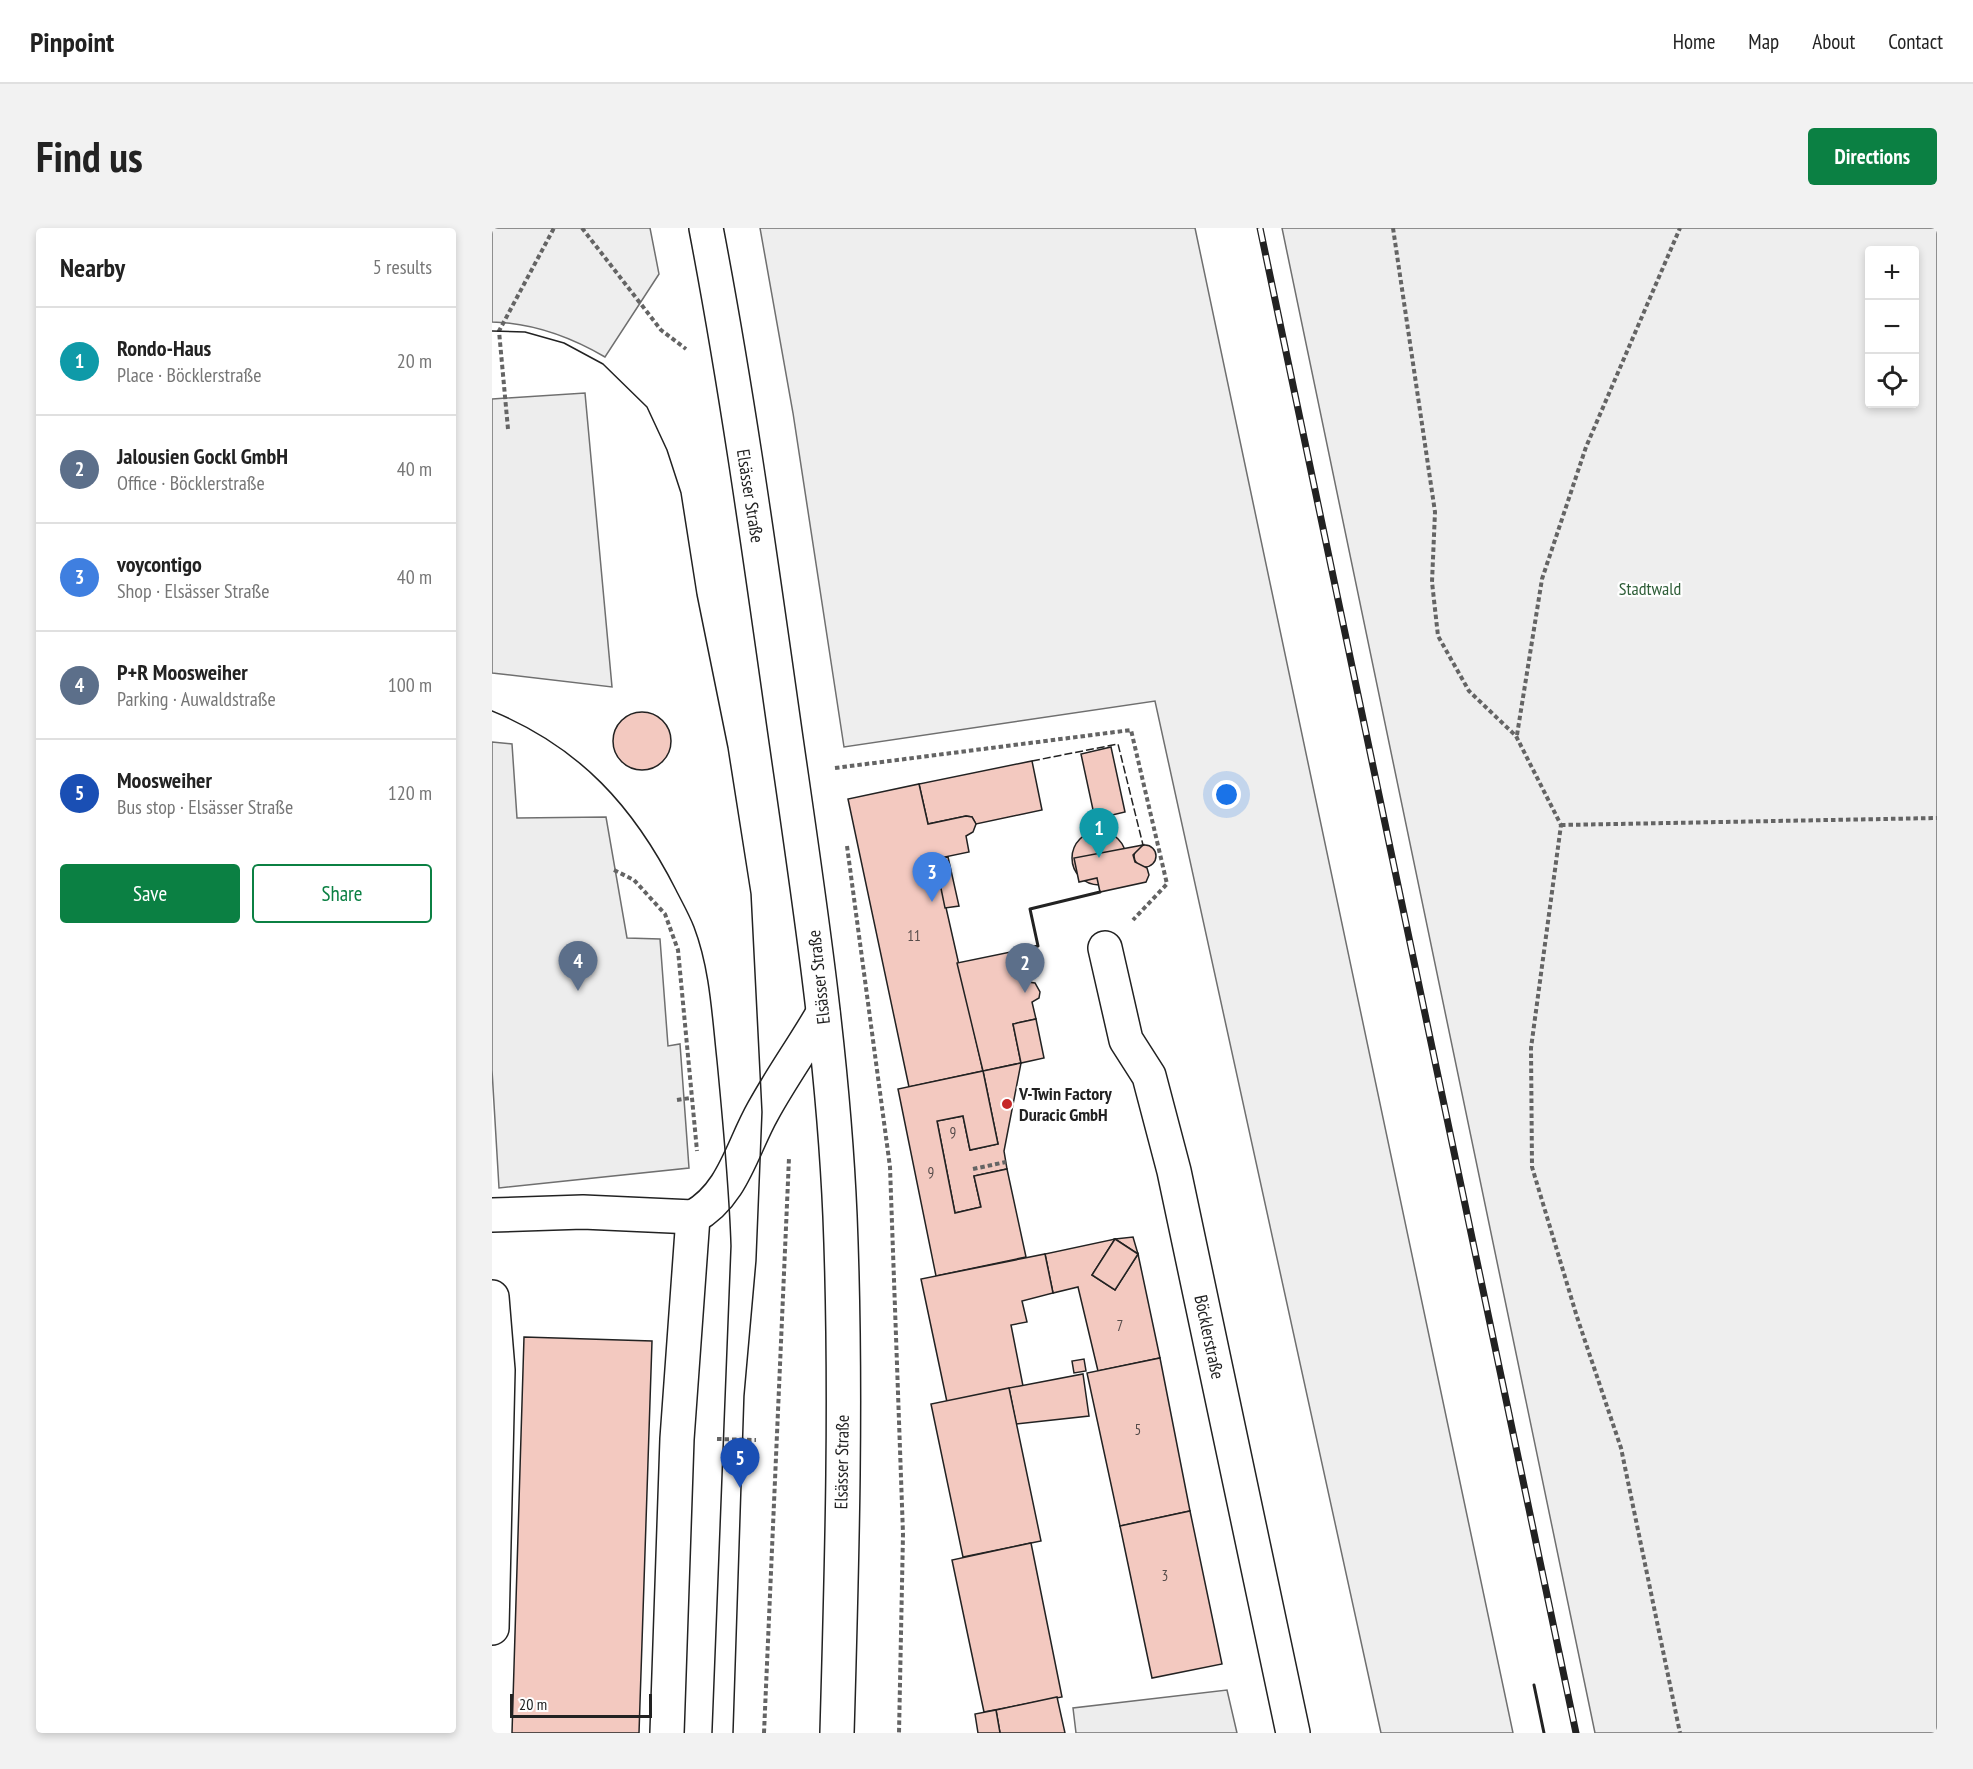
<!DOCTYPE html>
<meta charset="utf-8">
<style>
:root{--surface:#fff;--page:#f2f2f2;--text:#222;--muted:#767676;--line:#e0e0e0;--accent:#0b8043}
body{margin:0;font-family:"PT Sans Narrow",sans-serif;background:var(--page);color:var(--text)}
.controls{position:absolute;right:18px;top:18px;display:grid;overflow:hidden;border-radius:6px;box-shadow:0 3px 9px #0003}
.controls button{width:54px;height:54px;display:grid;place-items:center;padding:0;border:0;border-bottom:2px solid var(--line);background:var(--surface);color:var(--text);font:30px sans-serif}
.scale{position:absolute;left:18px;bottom:15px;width:142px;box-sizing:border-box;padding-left:6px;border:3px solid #222;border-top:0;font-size:16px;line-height:21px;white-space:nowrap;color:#222;-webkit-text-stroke:4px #fff;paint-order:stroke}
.you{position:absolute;left:735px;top:567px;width:21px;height:21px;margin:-15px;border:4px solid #fff;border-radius:50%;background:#1a73e8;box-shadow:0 0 0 9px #1a73e833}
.badge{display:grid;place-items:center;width:39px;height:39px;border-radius:50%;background:var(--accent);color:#fff;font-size:20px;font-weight:700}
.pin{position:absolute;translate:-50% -50px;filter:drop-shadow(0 2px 3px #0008)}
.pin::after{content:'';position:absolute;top:32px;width:21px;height:18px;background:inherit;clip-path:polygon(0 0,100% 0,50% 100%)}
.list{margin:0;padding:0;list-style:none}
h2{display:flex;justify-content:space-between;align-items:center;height:78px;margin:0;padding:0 24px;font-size:26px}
h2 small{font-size:20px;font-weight:400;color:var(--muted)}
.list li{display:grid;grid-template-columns:39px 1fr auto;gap:18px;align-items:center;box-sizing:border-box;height:108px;padding:0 24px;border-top:2px solid var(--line)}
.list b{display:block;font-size:22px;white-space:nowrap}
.list p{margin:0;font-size:20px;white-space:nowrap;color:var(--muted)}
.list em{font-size:20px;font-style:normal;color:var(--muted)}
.actions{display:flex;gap:12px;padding:18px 24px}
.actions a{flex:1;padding:14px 0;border:2px solid var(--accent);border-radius:6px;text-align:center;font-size:21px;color:var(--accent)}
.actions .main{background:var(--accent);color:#fff}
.icon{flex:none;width:33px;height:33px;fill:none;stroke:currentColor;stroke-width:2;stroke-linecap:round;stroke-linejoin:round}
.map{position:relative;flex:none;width:1445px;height:1505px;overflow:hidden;border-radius:6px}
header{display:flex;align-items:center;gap:36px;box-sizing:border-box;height:84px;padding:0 30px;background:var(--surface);border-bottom:2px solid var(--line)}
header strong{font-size:28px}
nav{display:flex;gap:33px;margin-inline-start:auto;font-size:21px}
.intro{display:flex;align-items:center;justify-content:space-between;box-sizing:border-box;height:144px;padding:0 36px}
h1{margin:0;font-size:42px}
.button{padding:15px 27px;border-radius:6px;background:var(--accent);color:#fff;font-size:21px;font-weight:700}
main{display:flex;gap:36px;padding:0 36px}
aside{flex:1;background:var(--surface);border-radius:6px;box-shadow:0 3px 9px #0003}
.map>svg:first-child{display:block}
.green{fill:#eee;stroke:#6f6f6f;stroke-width:1.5;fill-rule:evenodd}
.parking{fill:#ededed;stroke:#6f6f6f;stroke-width:1.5}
.building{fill:#f3c9c0;stroke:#222;stroke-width:1.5}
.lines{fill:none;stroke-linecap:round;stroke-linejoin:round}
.minor-casing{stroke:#222;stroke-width:36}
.major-casing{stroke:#222;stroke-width:36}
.path{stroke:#646464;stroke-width:4;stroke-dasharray:4.5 3;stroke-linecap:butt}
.minor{stroke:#fff;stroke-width:33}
.major{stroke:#fff;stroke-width:33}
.tram{stroke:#222;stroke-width:1.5}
.rail-casing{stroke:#222;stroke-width:7}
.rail{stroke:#fff;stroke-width:4.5;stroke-dasharray:14;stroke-linecap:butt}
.fence{stroke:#222;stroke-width:1.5;stroke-dasharray:8 3;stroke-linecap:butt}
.wall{stroke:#222;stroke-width:3}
.poi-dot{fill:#c62828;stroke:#fff;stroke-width:2}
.labels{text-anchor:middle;stroke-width:4.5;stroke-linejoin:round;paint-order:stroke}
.number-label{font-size:15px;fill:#564c4a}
.street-label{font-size:18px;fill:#222;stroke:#fff}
.park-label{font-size:18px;fill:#2f5e38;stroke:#fff}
.poi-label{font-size:18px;font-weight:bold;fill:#222;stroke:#fff;text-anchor:start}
</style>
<header>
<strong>Pinpoint</strong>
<nav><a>Home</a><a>Map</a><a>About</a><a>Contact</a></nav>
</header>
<div class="intro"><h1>Find us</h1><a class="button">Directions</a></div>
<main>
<aside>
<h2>Nearby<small>5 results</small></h2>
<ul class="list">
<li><span class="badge" style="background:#0f9aa8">1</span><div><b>Rondo-Haus</b><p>Place · Böcklerstraße</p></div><em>20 m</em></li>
<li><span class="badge" style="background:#5c6f8a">2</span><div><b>Jalousien Gockl GmbH</b><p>Office · Böcklerstraße</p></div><em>40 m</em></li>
<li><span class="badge" style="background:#3f7fe0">3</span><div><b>voycontigo</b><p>Shop · Elsässer Straße</p></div><em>40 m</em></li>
<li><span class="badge" style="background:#5c6f8a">4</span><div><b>P+R Moosweiher</b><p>Parking · Auwaldstraße</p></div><em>100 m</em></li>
<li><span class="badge" style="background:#1a4fb4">5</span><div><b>Moosweiher</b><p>Bus stop · Elsässer Straße</p></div><em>120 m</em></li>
</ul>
<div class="actions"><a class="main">Save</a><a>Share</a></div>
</aside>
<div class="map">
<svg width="1445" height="1505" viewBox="0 0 1445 1505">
<rect width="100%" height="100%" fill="#fff"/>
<g class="green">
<path d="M0,0h158l9,46 -54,83c-36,-21 -72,-34 -113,-35z"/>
<polygon points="268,0 703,0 1021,1505 889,1505 663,473 352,519 301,185"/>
<path d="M790,0h655v1505h-342zM1378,22h44v154h-44z"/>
</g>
<g class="parking">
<polygon points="93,165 120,459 0,445 0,171"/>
<polygon points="0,514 20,516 25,590 114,589 135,710 168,711 176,818 188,816 197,940 7,960 0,842"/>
<polygon points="735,1462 745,1505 584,1505 581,1480"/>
</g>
<g class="building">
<circle cx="150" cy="513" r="29"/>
<polygon points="619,519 633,584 603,591 589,526"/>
<polygon points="540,533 550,582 484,596 480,589 474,588 436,596 427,556"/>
<polygon points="427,556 436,596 474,588 480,589 484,596 481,604 474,608 477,624 443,631 491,843 417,859 356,571"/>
<circle cx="607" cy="630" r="27"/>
<circle cx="653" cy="628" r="11"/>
<polygon points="651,617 641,627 643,634 655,640 657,647 654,654 608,664 605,650 587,654 582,630"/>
<polygon points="456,629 467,678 453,680 443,631"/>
<polygon points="529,722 536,754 543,755 548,764 547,770 540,774 544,791 521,796 529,835 491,843 465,735"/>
<polygon points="544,791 552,830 529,835 521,796"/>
<polygon points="529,835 512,923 515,941 482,948 489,979 463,985 445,893 471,888 478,922 506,916 491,843"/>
<polygon points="491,843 506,916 478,922 471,888 445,893 463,985 489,979 482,948 515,941 534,1029 444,1048 406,861"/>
<polygon points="641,1009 646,1026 623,1011"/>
<polygon points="623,1011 600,1047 623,1062 646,1026 668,1130 606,1143 586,1059 561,1065 553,1026"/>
<polygon points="623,1011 646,1026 623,1062 600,1047"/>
<polygon points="553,1026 561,1065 530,1073 535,1094 519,1097 531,1158 455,1174 429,1051"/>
<polygon points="32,1109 160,1113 147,1505 20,1505"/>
<polygon points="668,1130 698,1283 628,1298 595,1145"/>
<polygon points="592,1131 594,1143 582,1145 580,1133"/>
<polygon points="591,1146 597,1188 524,1196 517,1160"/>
<polygon points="517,1160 549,1313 471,1329 439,1176"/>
<polygon points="698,1283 730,1436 660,1450 628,1298"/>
<polygon points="539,1315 570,1469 492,1484 460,1332"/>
<polygon points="565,1469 573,1505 508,1505 504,1482"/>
<polygon points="504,1482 508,1505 486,1505 483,1486"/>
</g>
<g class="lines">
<defs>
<g id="minor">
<polyline points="613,720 634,812 657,848 682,943 801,1505"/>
<path d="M0,987l91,-3 110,5c40,-22 49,-69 70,-106 18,-33 41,-65 60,-98"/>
<polyline points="0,1069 6,1142 0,1400"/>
<polyline points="175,1505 185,1211 201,989"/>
</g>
<path id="major" d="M214,0c32,167 55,335 79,504 23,160 48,321 55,484 7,172 2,345 -3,517"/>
</defs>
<use href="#minor" class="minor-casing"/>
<use href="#major" class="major-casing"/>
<g class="path">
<polyline points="90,0 169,102 194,121"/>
<polyline points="901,0 943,284 940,354 946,408 977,463 1024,508 1069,597 1039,820 1040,939 1085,1089 1129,1220 1188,1505"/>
<polyline points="16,201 7,103 62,0"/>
<polyline points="1025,507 1050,351 1094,219 1188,0"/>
<polyline points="343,540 639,502 675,656 641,692"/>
<polyline points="1069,597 1445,590"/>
<polyline points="355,618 398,939 411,1306 407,1505"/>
<polyline points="122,642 142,652 173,686 186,722 205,923"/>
<polyline points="185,872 198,870"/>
<polyline points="481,941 514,934"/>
<polyline points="225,1211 264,1212"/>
<polyline points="272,1505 297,930"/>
</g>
<use href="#minor" class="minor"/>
<use href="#major" class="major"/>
<g class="tram">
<polyline points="0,103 33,104 72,115 111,136 155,179 175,222 189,265 205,367 236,520 259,666 270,884 264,1033 252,1168 241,1505"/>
<path d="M0,483c88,36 142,96 184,179 6,12 13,24 18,37 16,42 18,89 23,134 6,62 12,123 14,185l-19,487"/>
</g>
<defs>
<polyline id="rail" points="768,0 1084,1505"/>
</defs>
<use href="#rail" class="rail-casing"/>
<use href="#rail" class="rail"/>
<polyline class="fence" points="540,533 626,516 651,617"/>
<g class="wall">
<polyline points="529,722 546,718 538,681 608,664"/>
<polyline points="1042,1457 1052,1505"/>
</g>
</g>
<circle class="poi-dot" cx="515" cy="876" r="6"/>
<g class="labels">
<g class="number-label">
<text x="422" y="713">11</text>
<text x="461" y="910">9</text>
<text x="439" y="950">9</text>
<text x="628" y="1103">7</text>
<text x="646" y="1207">5</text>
<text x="673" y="1353">3</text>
</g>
<g class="street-label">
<text transform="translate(258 268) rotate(81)" y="6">Elsässer Straße</text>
<text transform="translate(327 749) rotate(-96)" y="6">Elsässer Straße</text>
<text transform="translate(717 1109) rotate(78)" y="6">Böcklerstraße</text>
<text transform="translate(350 1234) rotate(-89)" y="6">Elsässer Straße</text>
</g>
<g class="park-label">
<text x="1158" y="367">Stadtwald</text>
</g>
<g class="poi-label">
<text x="527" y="872">V-Twin Factory<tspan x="527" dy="21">Duracic GmbH</tspan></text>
</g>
</g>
</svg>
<div class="controls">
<button>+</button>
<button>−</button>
<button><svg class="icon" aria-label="locate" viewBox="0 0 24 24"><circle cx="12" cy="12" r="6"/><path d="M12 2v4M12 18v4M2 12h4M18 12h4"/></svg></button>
</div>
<div class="scale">20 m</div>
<div class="you"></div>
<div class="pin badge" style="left:607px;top:630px;background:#0f9aa8">1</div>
<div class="pin badge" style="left:533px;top:765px;background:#5c6f8a">2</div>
<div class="pin badge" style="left:440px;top:674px;background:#3f7fe0">3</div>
<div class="pin badge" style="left:86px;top:763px;background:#5c6f8a">4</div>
<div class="pin badge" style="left:248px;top:1260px;background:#1a4fb4">5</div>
</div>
</main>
